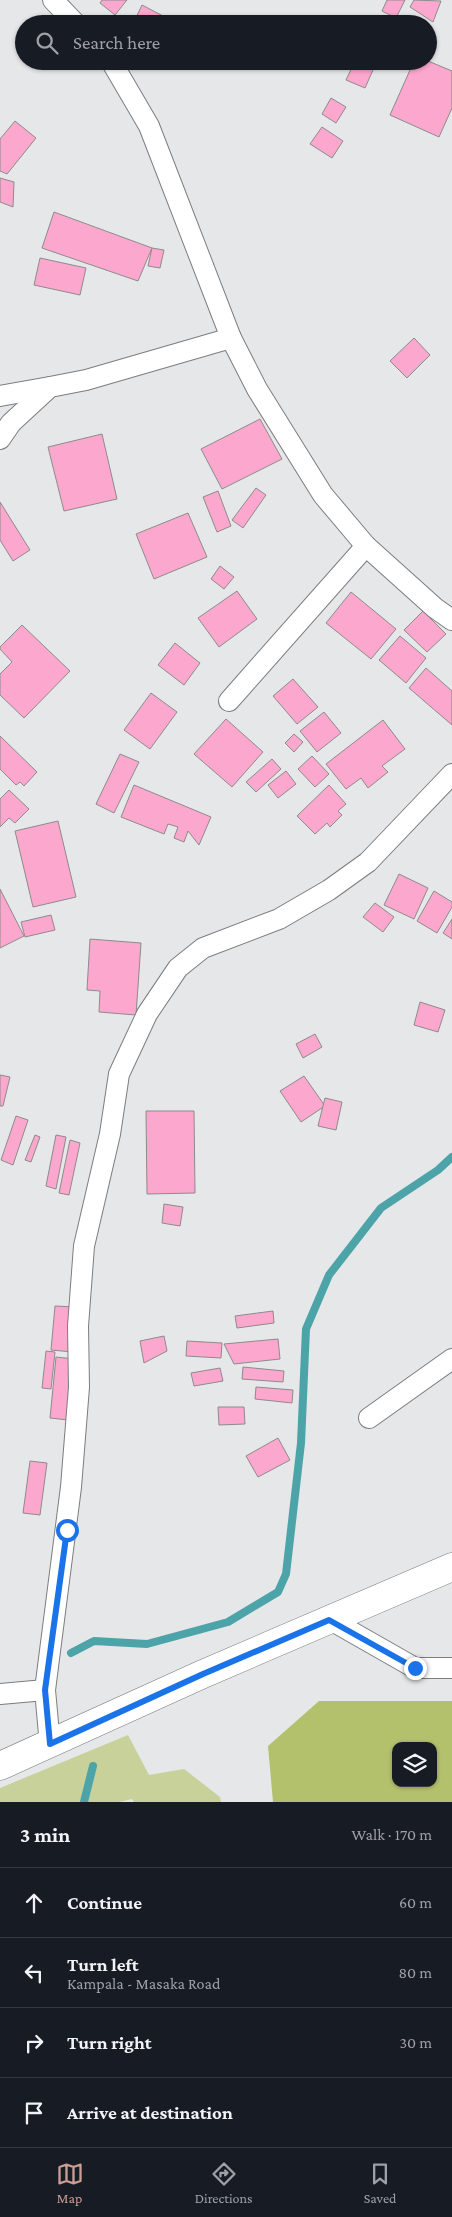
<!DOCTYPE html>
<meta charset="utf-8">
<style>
:root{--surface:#171b24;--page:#242831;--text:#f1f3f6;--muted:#9ea1a6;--line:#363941;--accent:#cb9d95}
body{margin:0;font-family:"Crimson Pro",serif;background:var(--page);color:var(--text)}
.controls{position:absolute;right:15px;bottom:15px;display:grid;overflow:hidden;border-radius:10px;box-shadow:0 1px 4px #0004}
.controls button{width:45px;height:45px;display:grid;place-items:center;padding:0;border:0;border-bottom:1px solid var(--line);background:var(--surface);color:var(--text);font:25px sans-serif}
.stop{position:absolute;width:15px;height:15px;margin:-11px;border:4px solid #1a73e8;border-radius:50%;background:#fff}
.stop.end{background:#1a73e8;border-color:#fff;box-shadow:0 1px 5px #0008}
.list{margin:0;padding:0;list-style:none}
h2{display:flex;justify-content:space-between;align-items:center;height:65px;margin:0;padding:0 20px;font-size:21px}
h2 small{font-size:16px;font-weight:400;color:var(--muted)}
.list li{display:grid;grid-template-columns:32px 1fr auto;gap:15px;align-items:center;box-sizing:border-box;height:70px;padding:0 20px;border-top:1px solid var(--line)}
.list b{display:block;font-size:19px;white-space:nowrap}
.list p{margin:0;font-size:16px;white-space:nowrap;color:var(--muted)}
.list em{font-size:16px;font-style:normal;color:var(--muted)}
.icon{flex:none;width:28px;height:28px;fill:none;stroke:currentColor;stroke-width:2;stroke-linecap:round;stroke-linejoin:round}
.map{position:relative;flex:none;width:452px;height:1802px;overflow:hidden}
.search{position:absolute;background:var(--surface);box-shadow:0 1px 4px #0004;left:15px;right:15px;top:15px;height:55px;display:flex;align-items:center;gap:12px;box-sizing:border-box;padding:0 18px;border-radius:28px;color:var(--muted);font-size:19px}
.sheet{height:345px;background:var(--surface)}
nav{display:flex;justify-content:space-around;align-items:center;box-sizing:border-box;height:70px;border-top:1px solid var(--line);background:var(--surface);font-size:14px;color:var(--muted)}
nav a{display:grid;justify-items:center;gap:2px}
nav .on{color:var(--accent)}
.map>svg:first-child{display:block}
.green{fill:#c7d199}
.forest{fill:#b4c16c;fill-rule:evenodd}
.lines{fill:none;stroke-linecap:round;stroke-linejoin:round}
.stream{stroke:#4ca4a9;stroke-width:8}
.building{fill:#fca7cd;stroke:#8d8b8b}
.street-casing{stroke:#7c7d7f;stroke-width:22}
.primary-casing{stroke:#7c7d7f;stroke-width:29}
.street{stroke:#fff;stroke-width:20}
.primary{stroke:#fff;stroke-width:28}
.route{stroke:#1a73e8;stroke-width:6}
</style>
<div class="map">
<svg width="452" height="1802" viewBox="0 0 452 1802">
<rect width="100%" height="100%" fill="#e6e7e9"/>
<polygon class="green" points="128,1735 149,1775 184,1769 220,1797 221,1802 134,1802 132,1799 119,1802 0,1802 0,1788"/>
<path class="forest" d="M319,1701h133v101h-179l-5,-56zM396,1746h37v37h-37z"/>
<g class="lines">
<g class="stream">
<polyline points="71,1653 94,1641 147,1644 228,1622 278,1592 286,1574 301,1443 306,1329 329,1275 381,1208 438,1170 452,1157"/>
<polyline points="84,1802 93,1766"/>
</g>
</g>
<g class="building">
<polygon points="102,0 127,0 115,15 100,3"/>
<polygon points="387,0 405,0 396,18 382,11"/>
<polygon points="414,0 441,1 433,22 410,7"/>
<polygon points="142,5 165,17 161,24 133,24"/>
<polygon points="379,16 391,22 390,24 375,24"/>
<polygon points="355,61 377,61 365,88 346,80"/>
<polygon points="414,61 428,61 452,71 452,108 439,137 390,115"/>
<polygon points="331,98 346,107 336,123 322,114"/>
<polygon points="15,121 36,138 7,174 0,171 0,139"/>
<polygon points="322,127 343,141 332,158 310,144"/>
<polygon points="0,178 14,182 13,207 0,202"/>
<polygon points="54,212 152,248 138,281 42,248"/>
<polygon points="152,248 164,250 160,268 148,266"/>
<polygon points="40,258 86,268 80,295 34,285"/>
<polygon points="414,338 430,355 407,378 390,361"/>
<polygon points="260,419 282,459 222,489 201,449"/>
<polygon points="102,434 117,499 64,511 48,447"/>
<polygon points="256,488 266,495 243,528 232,520"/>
<polygon points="218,491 231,526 217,532 203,497"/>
<polygon points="0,502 30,550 13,561 0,540"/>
<polygon points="188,513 207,557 154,579 136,534"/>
<polygon points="220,566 234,577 224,589 211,579"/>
<polygon points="237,591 257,619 219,647 198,618"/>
<polygon points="351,592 396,629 371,659 326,623"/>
<polygon points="423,611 446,634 427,652 404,630"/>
<polygon points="22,625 70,671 24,718 0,695 0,674 12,662 0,649 0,647"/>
<polygon points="400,636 426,658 406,683 379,660"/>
<polygon points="175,643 200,663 184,685 158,665"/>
<polygon points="426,668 452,691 452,725 409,688"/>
<polygon points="293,679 318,707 297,724 273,696"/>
<polygon points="151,693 177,712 150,749 124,730"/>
<polygon points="324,712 341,733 317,752 300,731"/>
<polygon points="226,719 263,752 232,787 194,754"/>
<polygon points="383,720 405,749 382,766 388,772 368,788 361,778 346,789 326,764"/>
<polygon points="294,734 303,742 294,752 285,743"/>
<polygon points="0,736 37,772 24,786 20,782 16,785 0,769"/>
<polygon points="120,754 139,762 114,813 96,804"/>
<polygon points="312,756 329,774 315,787 298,769"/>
<polygon points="272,759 281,769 256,792 246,782"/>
<polygon points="286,771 296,784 278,798 268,785"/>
<polygon points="134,785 211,817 199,845 188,831 184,842 174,838 178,827 168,824 164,834 121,817"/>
<polygon points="329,785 346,804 338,811 342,815 330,827 327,823 315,834 297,816"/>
<polygon points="9,790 29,809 15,823 9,818 0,827 0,799"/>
<polygon points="58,821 76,897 33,907 15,831"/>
<polygon points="399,874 428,888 414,919 384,905"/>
<polygon points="0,889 24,936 0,948"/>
<polygon points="434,891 452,902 452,907 437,933 417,921"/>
<polygon points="375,903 394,917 383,932 363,917"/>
<polygon points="51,915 55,930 25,937 21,922"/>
<polygon points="452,919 452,939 443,933"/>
<polygon points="90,939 141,943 136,1015 99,1012 100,991 87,990"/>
<polygon points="420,1002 445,1010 438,1032 414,1025"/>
<polygon points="315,1034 322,1047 303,1058 296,1044"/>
<polygon points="0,1075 10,1077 3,1106 0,1106"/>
<polygon points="304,1076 325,1106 301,1122 280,1091"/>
<polygon points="325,1098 342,1102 336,1130 318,1126"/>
<polygon points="146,1111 194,1111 195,1193 147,1194"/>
<polygon points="16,1116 28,1120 13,1165 1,1160"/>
<polygon points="35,1135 40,1137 31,1162 25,1160"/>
<polygon points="56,1135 66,1137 56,1189 46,1186"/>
<polygon points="70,1140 80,1143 69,1195 59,1193"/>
<polygon points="164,1204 183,1207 180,1226 162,1223"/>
<polygon points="55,1306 77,1307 73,1352 51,1350"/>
<polygon points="273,1311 274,1323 237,1328 235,1316"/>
<polygon points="164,1336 167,1351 144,1363 140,1341"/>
<polygon points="278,1339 280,1359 234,1364 224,1344"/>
<polygon points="187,1341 222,1343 221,1358 186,1356"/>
<polygon points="46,1351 55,1352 51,1389 42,1388"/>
<polygon points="56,1357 74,1359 68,1420 50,1418"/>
<polygon points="243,1367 284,1371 283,1382 242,1379"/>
<polygon points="220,1368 223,1381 194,1386 191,1373"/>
<polygon points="256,1387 293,1390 292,1403 255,1399"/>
<polygon points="218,1407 244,1407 245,1424 219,1425"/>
<polygon points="278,1438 290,1460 258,1477 246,1456"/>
<polygon points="30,1461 47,1463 40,1515 23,1513"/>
</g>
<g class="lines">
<defs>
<g id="street">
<polyline points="53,0 76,24"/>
<polyline points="111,61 149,126 231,338 257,389 323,495 366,546 435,608 452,620"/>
<polyline points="0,396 50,387"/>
<polyline points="0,439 11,423 50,387 86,380 231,338"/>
<polyline points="229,701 366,546"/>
<polyline points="369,1418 452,1359"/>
<polyline points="329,1619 415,1668 452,1668"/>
<polyline points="0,1694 45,1690"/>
<polyline points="50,1745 45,1690 71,1487 79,1387 78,1326 84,1246 110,1134 119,1074 147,1014 178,968 203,948 279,919 329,890 368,862 452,774"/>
</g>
<polyline id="primary" points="0,1766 203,1674 452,1567"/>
</defs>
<use href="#street" class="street-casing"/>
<use href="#primary" class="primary-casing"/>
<use href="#street" class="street"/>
<use href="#primary" class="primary"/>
</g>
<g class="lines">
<polyline class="route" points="67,1530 45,1690 50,1744 203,1674 329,1620 415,1668"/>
</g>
</svg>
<div class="controls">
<button><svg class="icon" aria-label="layers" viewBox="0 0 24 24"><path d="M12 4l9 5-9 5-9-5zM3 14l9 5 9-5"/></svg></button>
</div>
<div class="stop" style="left:67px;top:1530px"></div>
<div class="stop end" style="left:415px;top:1668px"></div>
<div class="search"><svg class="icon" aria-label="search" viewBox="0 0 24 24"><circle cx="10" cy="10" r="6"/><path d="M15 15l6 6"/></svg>Search here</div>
</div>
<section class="sheet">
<h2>3 min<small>Walk · 170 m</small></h2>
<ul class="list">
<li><svg class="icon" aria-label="ahead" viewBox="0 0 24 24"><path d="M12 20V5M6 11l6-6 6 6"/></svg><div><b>Continue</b></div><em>60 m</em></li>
<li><svg class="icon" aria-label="left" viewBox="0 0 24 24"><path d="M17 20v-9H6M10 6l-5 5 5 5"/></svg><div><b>Turn left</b><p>Kampala - Masaka Road</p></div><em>80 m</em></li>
<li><svg class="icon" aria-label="right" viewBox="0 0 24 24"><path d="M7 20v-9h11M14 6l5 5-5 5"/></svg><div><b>Turn right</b></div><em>30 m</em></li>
<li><svg class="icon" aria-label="arrive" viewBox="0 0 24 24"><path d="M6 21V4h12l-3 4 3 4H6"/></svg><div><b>Arrive at destination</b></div></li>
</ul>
</section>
<nav>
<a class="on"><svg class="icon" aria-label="map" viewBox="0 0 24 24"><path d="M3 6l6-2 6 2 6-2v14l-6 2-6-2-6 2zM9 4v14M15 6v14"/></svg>Map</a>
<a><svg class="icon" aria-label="directions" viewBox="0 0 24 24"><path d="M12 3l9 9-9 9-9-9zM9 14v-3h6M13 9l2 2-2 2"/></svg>Directions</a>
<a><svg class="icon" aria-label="saved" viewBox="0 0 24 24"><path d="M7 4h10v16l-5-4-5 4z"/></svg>Saved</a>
</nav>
